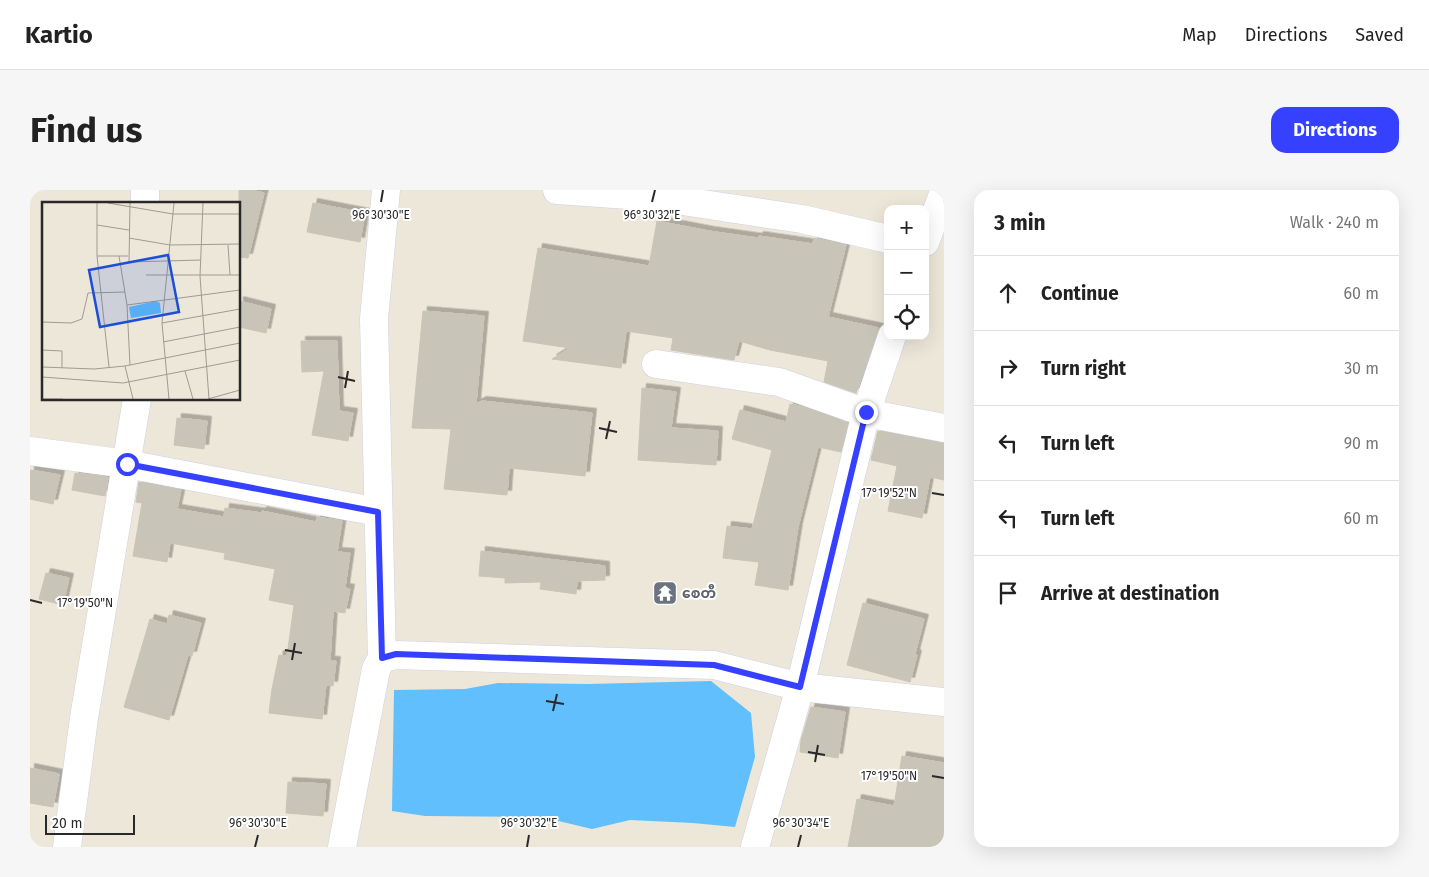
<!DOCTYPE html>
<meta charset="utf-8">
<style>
:root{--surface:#fff;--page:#f6f6f6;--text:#222;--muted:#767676;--line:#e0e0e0;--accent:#3541ff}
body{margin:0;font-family:"Fira Sans","Noto Sans Myanmar",sans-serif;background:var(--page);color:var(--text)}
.controls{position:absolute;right:15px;top:15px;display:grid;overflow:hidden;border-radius:10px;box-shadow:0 5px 20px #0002}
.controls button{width:45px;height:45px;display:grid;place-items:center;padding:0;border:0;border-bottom:1px solid var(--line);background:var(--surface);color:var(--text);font:25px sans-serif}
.scale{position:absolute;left:15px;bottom:12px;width:90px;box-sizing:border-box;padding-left:5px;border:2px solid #292929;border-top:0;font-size:14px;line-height:18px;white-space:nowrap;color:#292929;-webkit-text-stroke:4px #fff;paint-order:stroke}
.stop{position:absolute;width:15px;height:15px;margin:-11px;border:4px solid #3541ff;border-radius:50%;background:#fff}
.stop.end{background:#3541ff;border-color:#fff;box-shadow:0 1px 5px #0008}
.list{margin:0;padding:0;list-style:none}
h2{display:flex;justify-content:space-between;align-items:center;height:65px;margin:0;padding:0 20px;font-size:21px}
h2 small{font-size:16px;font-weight:400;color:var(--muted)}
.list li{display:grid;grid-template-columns:32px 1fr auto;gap:15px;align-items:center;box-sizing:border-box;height:75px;padding:0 20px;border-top:1px solid var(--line)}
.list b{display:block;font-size:19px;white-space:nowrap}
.list em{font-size:16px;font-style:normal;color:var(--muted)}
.icon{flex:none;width:28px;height:28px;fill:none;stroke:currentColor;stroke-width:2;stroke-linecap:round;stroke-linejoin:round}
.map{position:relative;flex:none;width:914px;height:657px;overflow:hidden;border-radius:15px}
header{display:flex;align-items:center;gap:30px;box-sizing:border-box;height:70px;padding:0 25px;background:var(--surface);border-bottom:1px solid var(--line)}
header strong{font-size:24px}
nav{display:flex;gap:28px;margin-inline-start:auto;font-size:18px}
.intro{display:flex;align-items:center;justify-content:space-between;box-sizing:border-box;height:120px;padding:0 30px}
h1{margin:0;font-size:35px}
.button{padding:12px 22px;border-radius:15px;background:var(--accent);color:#fff;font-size:18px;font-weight:700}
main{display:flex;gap:30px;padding:0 30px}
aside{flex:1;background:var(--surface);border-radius:15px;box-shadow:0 5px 20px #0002}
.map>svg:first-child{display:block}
.water{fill:#60bffc}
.building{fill:#c8c5b8;stroke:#c9c4b3;filter:url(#shadow)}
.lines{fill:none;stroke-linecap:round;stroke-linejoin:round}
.street-casing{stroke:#ced0e4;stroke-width:29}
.street{stroke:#fff;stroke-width:28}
.route{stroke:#3541ff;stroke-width:6}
.ticks{fill:none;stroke:#292929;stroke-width:2}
.labels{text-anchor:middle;stroke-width:4;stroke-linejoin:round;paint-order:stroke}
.worship-label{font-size:14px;font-weight:bold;fill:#5b616d;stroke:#fff;text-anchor:start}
.inset-road{fill:none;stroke:#9f9b93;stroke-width:1}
.view{fill:#1d4ed8;fill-opacity:0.15;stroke:#1d4ed8;stroke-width:2.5}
.inset-edge{fill:none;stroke:#292929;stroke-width:2.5}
.ticks-label{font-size:12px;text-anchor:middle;fill:#292929;stroke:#fff;stroke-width:4;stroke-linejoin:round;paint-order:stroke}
</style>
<header>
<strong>Kartio</strong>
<nav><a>Map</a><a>Directions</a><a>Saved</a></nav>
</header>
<div class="intro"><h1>Find us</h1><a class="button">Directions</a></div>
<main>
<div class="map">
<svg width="914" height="657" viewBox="0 0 914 657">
<defs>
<filter id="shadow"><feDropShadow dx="4.5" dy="-4.5" stdDeviation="0" flood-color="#0004"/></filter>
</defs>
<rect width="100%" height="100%" fill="#ede7d9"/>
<polygon class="water" points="681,491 721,523 725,567 705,637 663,633 600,630 562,639 512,627 395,626 362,621 364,500 435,499 468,493 558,494"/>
<g class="building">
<polygon points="209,0 221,0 234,3 218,68 209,67"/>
<polygon points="283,13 335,23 330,52 277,42"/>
<polygon points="627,31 679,41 728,48 729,46 783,54 784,48 816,55 798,127 849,138 826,203 794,192 798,171 740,160 709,151 704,170 641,160 643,148 596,141 591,178 522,169 540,158 493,151 508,58 619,76"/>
<polygon points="209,111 241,119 236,143 209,137"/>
<polygon points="393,121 454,126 446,214 452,211 562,223 555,286 479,278 477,305 414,299 421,239 382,238"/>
<polygon points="271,151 307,151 309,221 323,223 318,251 282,245 294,181 272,182"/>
<polygon points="612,198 646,202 641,238 688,241 686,275 608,270"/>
<polygon points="760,214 770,216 818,233 811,262 788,257 768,337 758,400 725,395 729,372 693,368 697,336 722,339 742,260 702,249 710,220 756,232"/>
<polygon points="147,228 177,231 174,259 144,255"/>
<polygon points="848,241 914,253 914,290 900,287 892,328 858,321 867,276 841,270"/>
<polygon points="0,280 30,285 23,314 0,309"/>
<polygon points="45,283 78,287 75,306 42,300"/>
<polygon points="109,292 151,300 147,319 194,327 195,318 232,323 232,321 286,332 287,327 312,331 307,362 320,363 315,398 320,399 315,423 303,421 300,471 306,471 303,496 296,495 292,529 239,523 242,499 249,465 257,466 264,415 239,410 245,379 194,369 195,363 140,353 137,372 103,366 112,313 106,312"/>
<polygon points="451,361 575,376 575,390 547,391 546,404 510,399 511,392 475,393 475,388 449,386"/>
<polygon points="16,383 39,388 33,415 9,409"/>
<polygon points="833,413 894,429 885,464 887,465 880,492 817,475"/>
<polygon points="139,425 171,433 162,466 158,465 139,530 94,517 120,429 137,434"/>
<polygon points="781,517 815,522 808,568 770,562 771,550"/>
<polygon points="872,566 914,573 914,657 818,657 827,609 864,616"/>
<polygon points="0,578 29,584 23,617 0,613"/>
<polygon points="258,592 296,594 293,626 256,623"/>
</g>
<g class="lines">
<defs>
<g id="street">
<polyline points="527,0 626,7 772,29 858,49"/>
<polyline points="115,14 115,0"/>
<polyline points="895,52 914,2"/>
<polyline points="626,174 749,192 836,223 914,238"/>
<polyline points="0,261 97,274 348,322"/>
<polyline points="352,468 344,129 356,0"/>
<polyline points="37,657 54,528 107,209"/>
<polyline points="312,657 346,479 352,468 366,465 684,475 770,497 914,512"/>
<polyline points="725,657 770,497 836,223 862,146"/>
</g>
</defs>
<use href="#street" class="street-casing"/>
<use href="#street" class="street"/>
</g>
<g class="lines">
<polyline class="route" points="97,274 348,322 352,468 366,464 684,475 770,497 836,222"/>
</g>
<path class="ticks" d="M351,12l2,-12M622,12l3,-12M308,187l17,4M315,198l3,-17M569,238l18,4M576,249l4,-18M902,303l12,2M0,410l12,3M255,460l17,3M262,470l3,-17M516,511l18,3M523,521l4,-17M778,562l17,3M785,572l3,-17M902,586l12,2M225,657l3,-12M497,657l2,-12M768,657l3,-12"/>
<defs>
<symbol id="temple-square" viewBox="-11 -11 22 22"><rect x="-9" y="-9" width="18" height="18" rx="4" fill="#6b7280" stroke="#fff"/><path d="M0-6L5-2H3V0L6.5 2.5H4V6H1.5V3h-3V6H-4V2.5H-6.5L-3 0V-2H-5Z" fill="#fff"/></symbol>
</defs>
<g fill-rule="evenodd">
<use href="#temple-square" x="621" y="389" width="28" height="28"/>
</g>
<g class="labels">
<g class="worship-label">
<text x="652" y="408">စေတီ</text>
</g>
</g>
<g transform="translate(12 12)">
<rect width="198" height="198" fill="#ede7d9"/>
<path d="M114,99l4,2 1,10 -30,5 -2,-11z" fill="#60bffc"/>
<path class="inset-road" d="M55,1v53h31M66,1l65,11h67M88,1l-1,59 72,-2M161,1l-3,73 9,123M55,23l32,5M87,36l41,7 70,-1M186,43l2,30M55,54l12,111M77,54l8,49M104,73h94M0,120l29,1 11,-4 6,-26 37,-1M120,121l78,-14M121,140l77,-15M0,148l20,1v17M88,163l-3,-60 113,-15M83,164l8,33M0,165l52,2 31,-3 115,-23M143,169l8,28M0,175l81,6 117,-23M0,197h21M127,197l-7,-76 12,-120M166,197l32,-9"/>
<path class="view" d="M126,53l11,57 -79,15 -11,-57z"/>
<rect width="198" height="198" class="inset-edge"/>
</g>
<g class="ticks-label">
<text x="351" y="29">96°30'30"E</text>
<text x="622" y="29">96°30'32"E</text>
<text x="859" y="307">17°19'52"N</text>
<text x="55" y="417">17°19'50"N</text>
<text x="859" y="590">17°19'50"N</text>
<text x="228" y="637">96°30'30"E</text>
<text x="499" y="637">96°30'32"E</text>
<text x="771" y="637">96°30'34"E</text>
</g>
</svg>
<div class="controls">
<button>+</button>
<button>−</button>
<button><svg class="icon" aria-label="locate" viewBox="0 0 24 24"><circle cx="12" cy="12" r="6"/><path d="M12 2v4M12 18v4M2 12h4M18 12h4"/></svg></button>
</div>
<div class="scale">20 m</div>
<div class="stop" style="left:97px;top:274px"></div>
<div class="stop end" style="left:836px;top:222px"></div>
</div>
<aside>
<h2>3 min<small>Walk · 240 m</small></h2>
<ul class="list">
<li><svg class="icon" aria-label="ahead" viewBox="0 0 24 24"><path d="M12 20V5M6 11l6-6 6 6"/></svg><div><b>Continue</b></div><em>60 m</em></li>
<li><svg class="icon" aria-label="right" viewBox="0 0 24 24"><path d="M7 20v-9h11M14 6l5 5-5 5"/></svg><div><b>Turn right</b></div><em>30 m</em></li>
<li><svg class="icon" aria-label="left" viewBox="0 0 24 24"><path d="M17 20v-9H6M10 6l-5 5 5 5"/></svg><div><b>Turn left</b></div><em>90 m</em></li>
<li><svg class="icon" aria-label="left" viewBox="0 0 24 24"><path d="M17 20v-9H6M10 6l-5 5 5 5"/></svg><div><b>Turn left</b></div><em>60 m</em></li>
<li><svg class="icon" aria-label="arrive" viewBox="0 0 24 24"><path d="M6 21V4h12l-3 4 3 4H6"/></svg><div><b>Arrive at destination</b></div></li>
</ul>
</aside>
</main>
